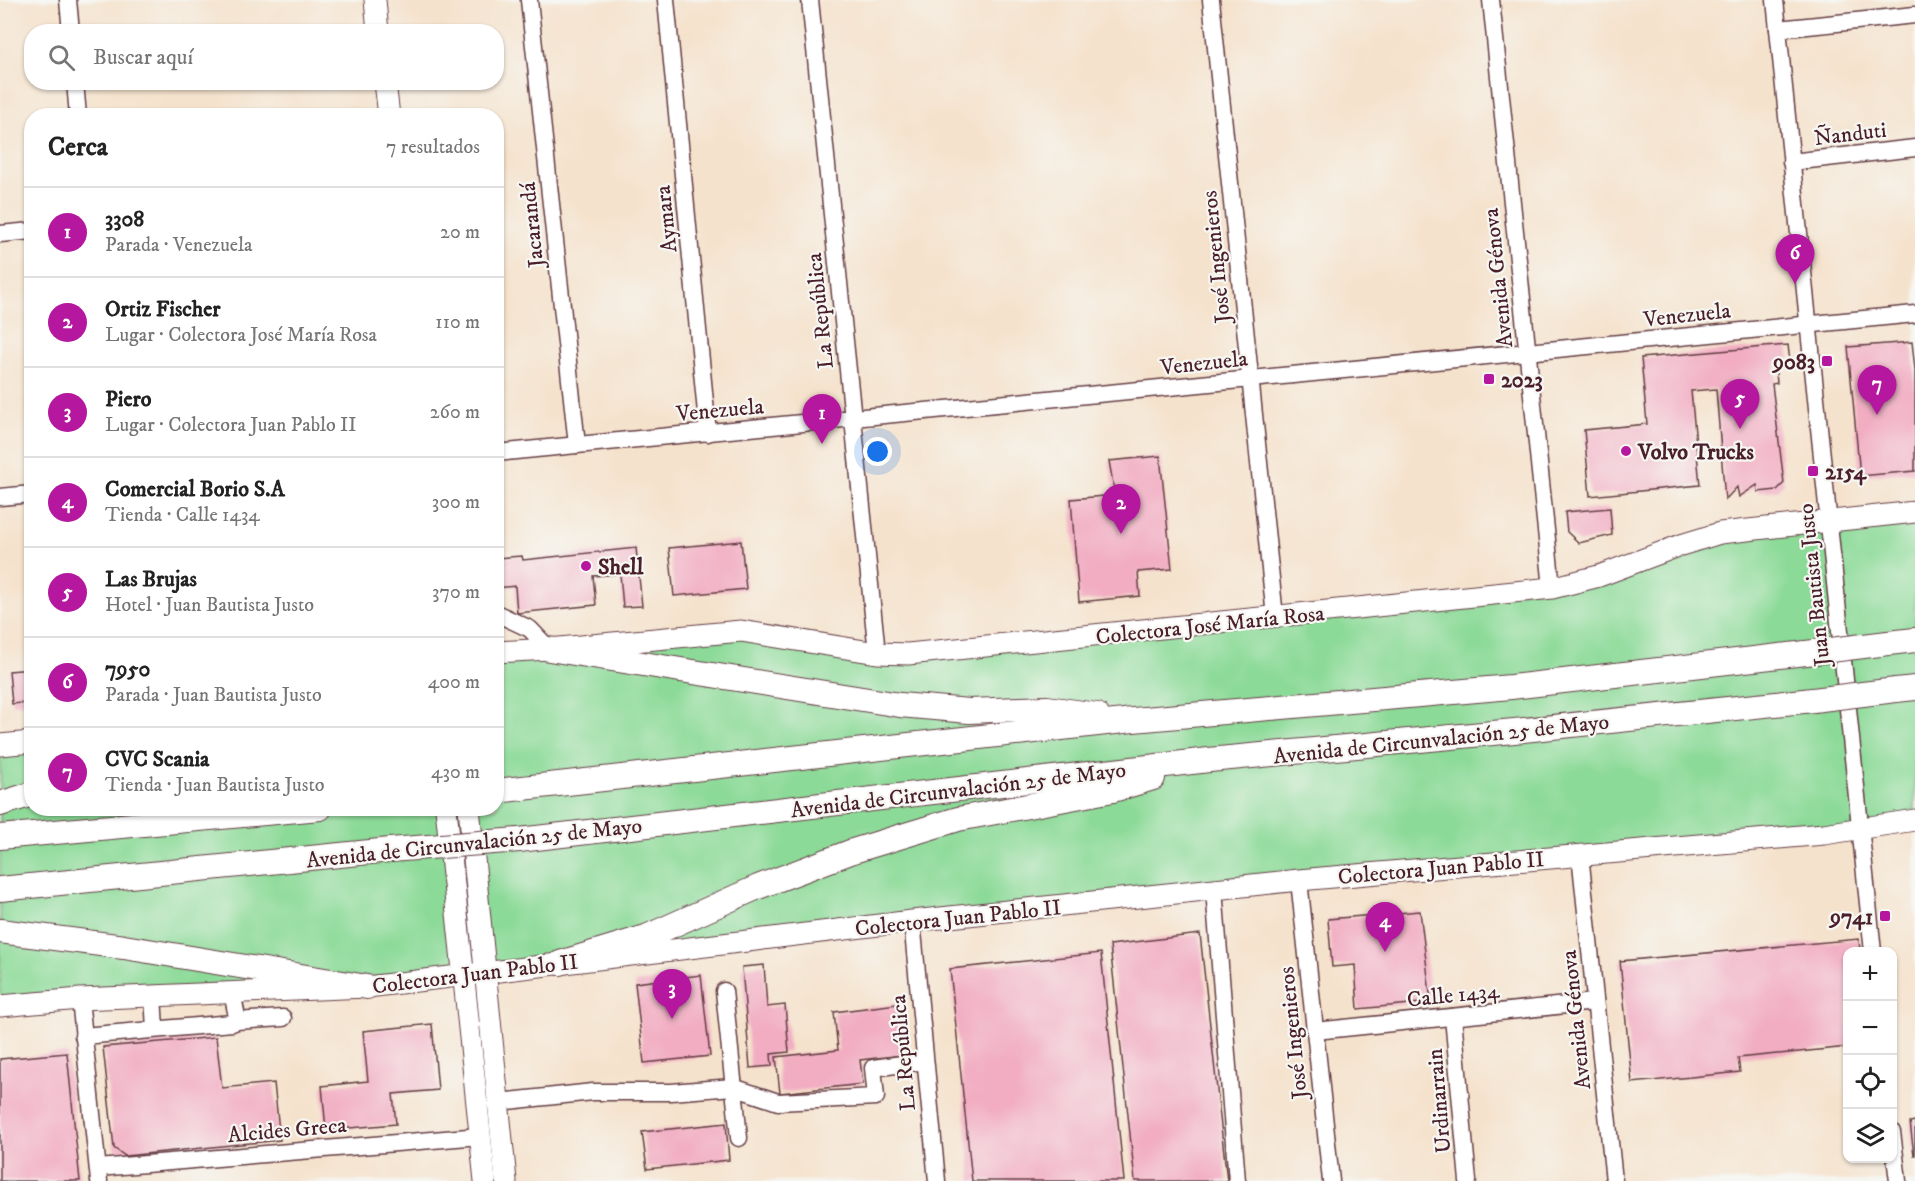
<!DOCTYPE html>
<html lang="es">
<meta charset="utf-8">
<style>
:root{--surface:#fff;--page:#f2f2f2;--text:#222;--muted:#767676;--line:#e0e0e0;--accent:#b5179e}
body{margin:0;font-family:"IM FELL DW Pica",serif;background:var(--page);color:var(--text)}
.controls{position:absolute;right:18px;bottom:18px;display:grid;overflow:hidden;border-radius:12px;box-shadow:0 2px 4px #0004}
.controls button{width:54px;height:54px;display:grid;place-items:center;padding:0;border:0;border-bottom:2px solid var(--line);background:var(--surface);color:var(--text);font:30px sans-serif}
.you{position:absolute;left:878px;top:452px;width:21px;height:21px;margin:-15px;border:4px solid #fff;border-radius:50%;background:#1a73e8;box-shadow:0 0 0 9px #1a73e833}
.badge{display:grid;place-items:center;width:39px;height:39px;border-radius:50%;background:var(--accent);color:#fff;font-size:20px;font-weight:700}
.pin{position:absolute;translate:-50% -50px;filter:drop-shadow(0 2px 3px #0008)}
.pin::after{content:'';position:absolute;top:32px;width:21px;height:18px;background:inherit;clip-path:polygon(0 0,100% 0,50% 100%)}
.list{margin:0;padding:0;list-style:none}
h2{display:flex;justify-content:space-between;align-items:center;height:78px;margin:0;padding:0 24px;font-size:26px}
h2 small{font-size:20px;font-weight:400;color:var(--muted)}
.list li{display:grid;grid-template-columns:39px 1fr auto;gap:18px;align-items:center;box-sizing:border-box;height:90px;padding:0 24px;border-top:2px solid var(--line)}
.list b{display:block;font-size:22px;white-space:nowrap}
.list p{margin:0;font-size:20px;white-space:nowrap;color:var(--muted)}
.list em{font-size:20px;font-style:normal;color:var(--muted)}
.icon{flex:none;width:33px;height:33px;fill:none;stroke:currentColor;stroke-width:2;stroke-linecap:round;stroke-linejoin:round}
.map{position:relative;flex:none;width:1915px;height:1181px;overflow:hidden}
.search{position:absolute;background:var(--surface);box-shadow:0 2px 4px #0004;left:24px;top:24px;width:480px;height:66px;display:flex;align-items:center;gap:15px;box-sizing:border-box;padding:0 21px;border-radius:24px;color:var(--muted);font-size:22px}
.panel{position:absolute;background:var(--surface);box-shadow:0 2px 4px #0004;left:24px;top:108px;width:480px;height:708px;border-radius:24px}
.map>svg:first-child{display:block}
.green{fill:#8cda98;stroke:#6b7c62;stroke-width:1.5}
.building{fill:#f2adc3}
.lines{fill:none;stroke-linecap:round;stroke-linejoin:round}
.minor-casing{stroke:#643c43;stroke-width:19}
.major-casing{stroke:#643c43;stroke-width:23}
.highway-casing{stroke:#643c43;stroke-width:26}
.minor{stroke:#fff;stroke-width:16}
.major{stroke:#fff;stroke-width:21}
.highway{stroke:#fff;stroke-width:24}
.highway-bridge-casing{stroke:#643c43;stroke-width:26;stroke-linecap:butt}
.highway-bridge{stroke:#fff;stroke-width:24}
.poi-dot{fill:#b5179e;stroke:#f6f6f2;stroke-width:2}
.labels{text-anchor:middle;stroke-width:4.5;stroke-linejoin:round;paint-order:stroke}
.street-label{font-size:22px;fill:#4a1f2b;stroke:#f6f6f2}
.poi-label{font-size:22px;font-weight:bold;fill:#4a1f2b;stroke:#f6f6f2;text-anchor:start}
</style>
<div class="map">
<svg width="1915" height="1181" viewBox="0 0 1915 1181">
<rect width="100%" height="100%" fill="#f6f6f2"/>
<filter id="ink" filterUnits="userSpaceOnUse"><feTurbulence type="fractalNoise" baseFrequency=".0167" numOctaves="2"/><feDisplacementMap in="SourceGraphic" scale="12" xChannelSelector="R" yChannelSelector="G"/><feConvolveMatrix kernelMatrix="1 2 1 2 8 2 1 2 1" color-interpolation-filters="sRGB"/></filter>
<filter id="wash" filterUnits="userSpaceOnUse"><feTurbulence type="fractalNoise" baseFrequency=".008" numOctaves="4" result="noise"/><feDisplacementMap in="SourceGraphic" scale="24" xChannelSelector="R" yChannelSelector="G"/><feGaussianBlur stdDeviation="1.35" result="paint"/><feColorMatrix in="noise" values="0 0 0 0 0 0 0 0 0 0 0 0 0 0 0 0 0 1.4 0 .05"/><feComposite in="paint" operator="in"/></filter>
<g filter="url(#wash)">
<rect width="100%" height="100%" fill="#f5e2cc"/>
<polygon class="green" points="1915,512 1915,820 560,963 0,1006 0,745 31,742 32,808 496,808 497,652 741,631 877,653 1552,588 1681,545"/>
<g id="blocks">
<g class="building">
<polygon points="1912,342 1915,370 1915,471 1860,476 1848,347"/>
<polygon points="1788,345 1790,362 1775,363 1777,383 1772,384 1784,483 1777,490 1758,492 1757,485 1739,497 1737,487 1725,500 1716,389 1691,391 1700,485 1590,496 1584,430 1647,424 1641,358"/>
<polygon points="1160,456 1172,569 1138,572 1140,596 1079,602 1071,499 1115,495 1109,461"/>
<polygon points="1610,508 1612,535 1579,543 1567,532 1565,512"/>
<polygon points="741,541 746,589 674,596 669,548"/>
<polygon points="636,548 642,606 623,607 620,574 593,576 596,605 517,613 515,586 496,588 496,558 522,556 523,560"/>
<polygon points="32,669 32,702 12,704 9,671"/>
<polygon points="1420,911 1431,1002 1358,1009 1355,965 1332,967 1328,919"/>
<polygon points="1200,934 1227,1181 1135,1181 1110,945"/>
<polygon points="1859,939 1860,952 1848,952 1848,1047 1738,1058 1740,1072 1632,1083 1620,961"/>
<polygon points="1101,953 1124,1181 972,1181 950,969"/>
<polygon points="764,965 767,1007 785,1005 789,1052 771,1054 772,1066 750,1068 742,967"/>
<polygon points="701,975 710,1056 644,1063 635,983"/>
<polygon points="897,1004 903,1055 860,1060 863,1084 780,1093 776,1057 838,1050 834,1012"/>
<polygon points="432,1024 438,1090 393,1094 396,1124 326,1130 322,1086 368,1081 363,1031"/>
<polygon points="216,1037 222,1088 274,1083 280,1140 125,1156 114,1148 103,1047"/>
<polygon points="67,1053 80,1181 0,1181 0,1059"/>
<polygon points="1915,1121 1915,1155 1914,1155 1910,1122"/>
<polygon points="726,1123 729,1160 647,1169 642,1132"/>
</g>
</g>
</g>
<g filter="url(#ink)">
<use href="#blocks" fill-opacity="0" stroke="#643c43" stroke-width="1.5"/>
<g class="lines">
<defs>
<g id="minor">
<polyline points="68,0 71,32"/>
<polyline points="529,0 577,445"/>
<polyline points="666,0 708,433"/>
<polyline points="810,0 877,653"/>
<polyline points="1211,0 1275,617"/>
<polyline points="1491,0 1552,588"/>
<polyline points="1775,0 1873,952"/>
<polyline points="1778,29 1915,15"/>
<polyline points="75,82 78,116"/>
<polyline points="1791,162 1915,148"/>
<polyline points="0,234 32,231"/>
<polyline points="496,453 1915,314"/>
<polyline points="0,497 32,494"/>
<polyline points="496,613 530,629 549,649"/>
<polyline points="1580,854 1614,1181"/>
<polyline points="1299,880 1331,1181"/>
<polyline points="1214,889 1237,1181"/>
<polyline points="912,921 937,1181"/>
<polyline points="724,991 739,1138"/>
<polyline points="153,995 155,1029"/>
<polyline points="80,999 99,1181"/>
<polyline points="1453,1017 1468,1181"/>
<polyline points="236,1021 283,1018"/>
<polyline points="1315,1031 1595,1002"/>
<polyline points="83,1036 232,1023 236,1021 237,1017 232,992"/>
<polyline points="498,1102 593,1092 671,1092 733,1087 778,1102 876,1097 873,1068 925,1061"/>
<polyline points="1892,1132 1898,1181"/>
<polyline points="98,1168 480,1136"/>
</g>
<g id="major">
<polyline points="375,0 378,32"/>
<polyline points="385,82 389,116"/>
<polyline points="496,652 549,649 741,631 877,653 908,654 1552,588 1599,576 1681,545 1720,533 1915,512"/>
<polyline points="0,745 32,742"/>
<polyline points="446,808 485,1181"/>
<polyline points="469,808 506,1181"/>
<polyline points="0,1006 80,999 367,987 912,921 1299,880 1824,834 1915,820"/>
</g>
<g id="highway">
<polyline points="1888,643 1915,640"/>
<polyline points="549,649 900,705 969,711 1047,708 1097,715"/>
<polyline points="1896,690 1915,688"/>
<polyline points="496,791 1133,720 1511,687 1806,653"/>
<polyline points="0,804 32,794"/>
<polyline points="0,837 320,808"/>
<polyline points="519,840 1209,760 1514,731 1813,700"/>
<polyline points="0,889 390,850"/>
<polyline points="0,931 124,947 367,987"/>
<polyline points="560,963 646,937 758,887 853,851 958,819 1113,790 1153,778"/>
</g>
</defs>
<use href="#minor" class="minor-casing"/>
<use href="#major" class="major-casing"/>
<use href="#highway" class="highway-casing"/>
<use href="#minor" class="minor"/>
<use href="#major" class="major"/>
<use href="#highway" class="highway"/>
<defs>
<g id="highway-bridge">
<polyline points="1806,653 1888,643"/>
<polyline points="1813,700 1896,690"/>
<polyline points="390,850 519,840"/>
</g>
</defs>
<use href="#highway-bridge" class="highway-bridge-casing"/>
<use href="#highway-bridge" class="highway-bridge"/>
</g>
</g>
<g class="poi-dot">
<rect x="1821" y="355" width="12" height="12" rx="3"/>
<rect x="1483" y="373" width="12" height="12" rx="3"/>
<circle cx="1626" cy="451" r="6"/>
<rect x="1807" y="465" width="12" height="12" rx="3"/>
<circle cx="586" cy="566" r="6"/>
<rect x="1879" y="910" width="12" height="12" rx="3"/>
</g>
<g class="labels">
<g class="street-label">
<text transform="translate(1850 133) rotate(-7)" y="8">Ñanduti</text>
<text transform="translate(665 219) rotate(-96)" y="8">Aymara</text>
<text transform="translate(531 225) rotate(-96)" y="8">Jacarandá</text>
<text transform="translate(1215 257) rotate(-96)" y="8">José Ingenieros</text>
<text transform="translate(1497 278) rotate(-96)" y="8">Avenida Génova</text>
<text transform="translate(819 311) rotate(-96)" y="8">La República</text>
<text transform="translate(1687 314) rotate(-6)" y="8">Venezuela</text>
<text transform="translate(1204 362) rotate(-6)" y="8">Venezuela</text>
<text transform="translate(720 409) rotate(-5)" y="8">Venezuela</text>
<text transform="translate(1813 585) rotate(-96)" y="8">Juan Bautista Justo</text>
<text transform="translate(1210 624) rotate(-6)" y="8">Colectora José María Rosa</text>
<text transform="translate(1441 738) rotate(-6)" y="8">Avenida de Circunvalación 25 de Mayo</text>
<text transform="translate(958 789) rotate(-7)" y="8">Avenida de Circunvalación 25 de Mayo</text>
<text transform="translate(474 842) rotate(-6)" y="8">Avenida de Circunvalación 25 de Mayo</text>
<text transform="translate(1441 867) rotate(-5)" y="8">Colectora Juan Pablo II</text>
<text transform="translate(958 917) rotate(-6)" y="8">Colectora Juan Pablo II</text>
<text transform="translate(475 973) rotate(-7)" y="8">Colectora Juan Pablo II</text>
<text transform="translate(1453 994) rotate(-6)" y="8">Calle 1434</text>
<text transform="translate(1575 1020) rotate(-96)" y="8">Avenida Génova</text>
<text transform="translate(1292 1033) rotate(-96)" y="8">José Ingenieros</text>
<text transform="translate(902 1053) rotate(-95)" y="8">La República</text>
<text transform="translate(1438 1101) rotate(-95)" y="8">Urdinarrain</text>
<text transform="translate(287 1129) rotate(-5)" y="8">Alcides Greca</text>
</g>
<g class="poi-label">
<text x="1815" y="369" text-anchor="end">9083</text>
<text x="1501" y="387">2023</text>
<text x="1638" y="459">Volvo Trucks</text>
<text x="1825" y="479">2154</text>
<text x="598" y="574">Shell</text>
<text x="1873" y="924" text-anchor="end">9741</text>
</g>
</g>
</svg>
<div class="controls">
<button>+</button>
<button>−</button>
<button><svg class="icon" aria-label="locate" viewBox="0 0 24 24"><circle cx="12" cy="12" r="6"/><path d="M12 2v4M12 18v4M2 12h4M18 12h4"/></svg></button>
<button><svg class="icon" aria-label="layers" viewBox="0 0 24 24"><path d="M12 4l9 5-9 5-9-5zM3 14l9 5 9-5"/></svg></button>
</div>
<div class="you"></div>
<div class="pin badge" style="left:822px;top:444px">1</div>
<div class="pin badge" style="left:1121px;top:534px">2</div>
<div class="pin badge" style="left:672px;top:1019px">3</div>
<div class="pin badge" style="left:1385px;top:952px">4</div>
<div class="pin badge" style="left:1740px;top:429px">5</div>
<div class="pin badge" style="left:1795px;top:284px">6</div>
<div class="pin badge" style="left:1877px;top:415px">7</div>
<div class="search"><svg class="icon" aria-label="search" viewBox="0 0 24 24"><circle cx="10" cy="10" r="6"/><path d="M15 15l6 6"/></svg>Buscar aquí</div>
<section class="panel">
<h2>Cerca<small>7 resultados</small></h2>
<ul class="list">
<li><span class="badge">1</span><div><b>3308</b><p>Parada · Venezuela</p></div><em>20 m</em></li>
<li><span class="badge">2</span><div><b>Ortiz Fischer</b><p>Lugar · Colectora José María Rosa</p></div><em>110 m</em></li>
<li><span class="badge">3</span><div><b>Piero</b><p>Lugar · Colectora Juan Pablo II</p></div><em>260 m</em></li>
<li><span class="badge">4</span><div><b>Comercial Borio S.A</b><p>Tienda · Calle 1434</p></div><em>300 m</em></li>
<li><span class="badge">5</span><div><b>Las Brujas</b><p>Hotel · Juan Bautista Justo</p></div><em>370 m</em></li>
<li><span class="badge">6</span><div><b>7950</b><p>Parada · Juan Bautista Justo</p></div><em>400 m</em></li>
<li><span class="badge">7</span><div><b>CVC Scania</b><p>Tienda · Juan Bautista Justo</p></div><em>430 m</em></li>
</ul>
</section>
</div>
